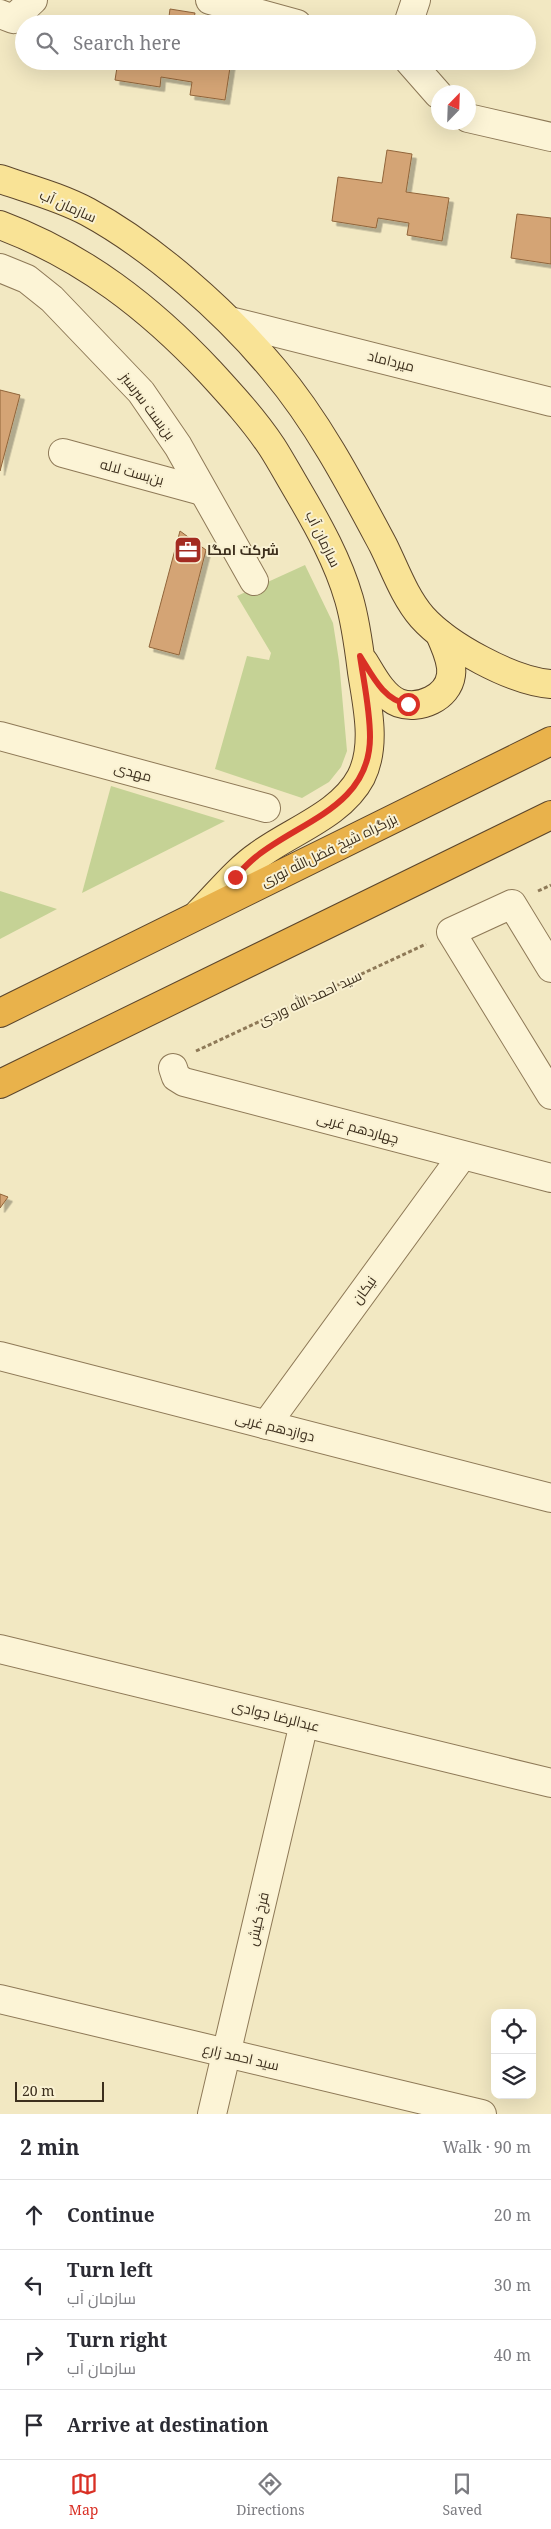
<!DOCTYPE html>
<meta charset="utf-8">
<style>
:root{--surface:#fff;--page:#f2f2f3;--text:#2b2b33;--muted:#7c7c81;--line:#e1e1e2;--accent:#d93025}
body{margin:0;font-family:"Noto Serif",Cairo,serif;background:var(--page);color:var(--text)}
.controls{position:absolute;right:15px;bottom:15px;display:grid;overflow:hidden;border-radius:10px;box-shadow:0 5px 20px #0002}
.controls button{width:45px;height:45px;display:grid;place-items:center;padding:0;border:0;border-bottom:1px solid var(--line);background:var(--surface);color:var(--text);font:25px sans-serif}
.compass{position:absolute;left:431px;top:85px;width:45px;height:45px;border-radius:50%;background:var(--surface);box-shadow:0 5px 20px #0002;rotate:23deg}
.scale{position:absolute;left:15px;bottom:12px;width:89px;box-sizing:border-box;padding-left:5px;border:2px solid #3d2f1d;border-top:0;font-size:14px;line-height:18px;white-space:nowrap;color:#3d2f1d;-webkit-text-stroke:4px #f9f1d2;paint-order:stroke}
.stop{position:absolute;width:15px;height:15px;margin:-11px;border:4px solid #d93025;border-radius:50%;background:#fff}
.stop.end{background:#d93025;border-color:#fff;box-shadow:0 1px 5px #0008}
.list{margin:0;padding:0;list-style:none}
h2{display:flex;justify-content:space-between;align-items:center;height:65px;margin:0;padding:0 20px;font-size:21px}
h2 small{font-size:16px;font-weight:400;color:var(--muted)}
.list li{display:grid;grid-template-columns:32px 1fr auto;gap:15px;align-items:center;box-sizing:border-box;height:70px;padding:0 20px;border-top:1px solid var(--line)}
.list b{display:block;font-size:19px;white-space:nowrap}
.list p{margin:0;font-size:16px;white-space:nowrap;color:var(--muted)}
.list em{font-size:16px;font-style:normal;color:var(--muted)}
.icon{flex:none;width:28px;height:28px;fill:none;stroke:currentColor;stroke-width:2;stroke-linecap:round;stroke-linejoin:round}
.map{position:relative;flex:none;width:551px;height:2114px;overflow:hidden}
.search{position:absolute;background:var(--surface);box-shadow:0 5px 20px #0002;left:15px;right:15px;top:15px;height:55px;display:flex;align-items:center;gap:12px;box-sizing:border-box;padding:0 18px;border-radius:28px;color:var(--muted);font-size:19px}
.sheet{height:345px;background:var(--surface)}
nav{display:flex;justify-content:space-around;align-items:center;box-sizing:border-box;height:70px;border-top:1px solid var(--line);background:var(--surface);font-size:14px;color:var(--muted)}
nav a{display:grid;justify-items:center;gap:2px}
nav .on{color:var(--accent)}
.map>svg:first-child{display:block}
.green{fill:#c5d295}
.building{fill:#d4a474;stroke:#90643a;filter:url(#shadow)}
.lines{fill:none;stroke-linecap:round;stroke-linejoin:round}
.minor-casing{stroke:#8e7957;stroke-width:30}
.major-casing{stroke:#5c462c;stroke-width:30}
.highway-casing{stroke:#5c462c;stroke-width:30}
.path{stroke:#8e7957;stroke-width:3;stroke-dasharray:4 2.5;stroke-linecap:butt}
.minor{stroke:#fcf4d6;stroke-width:28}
.major{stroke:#f9e396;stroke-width:28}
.highway{stroke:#e9b24b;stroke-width:28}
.route{stroke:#d93025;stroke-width:6}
.labels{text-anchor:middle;stroke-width:4;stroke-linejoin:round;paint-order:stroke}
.street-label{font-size:14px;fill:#3d2f1d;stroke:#f9f1d2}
.poi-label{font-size:14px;font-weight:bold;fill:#3d2f1d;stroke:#f9f1d2;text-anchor:start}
</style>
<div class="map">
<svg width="551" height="2114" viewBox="0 0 551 2114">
<defs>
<filter id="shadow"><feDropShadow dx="4.5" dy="4.5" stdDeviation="0" flood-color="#0004"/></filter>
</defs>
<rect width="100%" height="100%" fill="#f2e8c2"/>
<g class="green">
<polygon points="305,565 333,623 339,661 347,751 341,767 329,782 302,798 215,769 247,656 269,660 271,653 237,596"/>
<polygon points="111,786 225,821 82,893"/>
<polygon points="0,891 57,909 0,939"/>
</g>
<g class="building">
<polygon points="170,9 195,13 193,24 168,24"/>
<polygon points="118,61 231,61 225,100 190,95 192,82 161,77 160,87 115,80"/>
<polygon points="387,150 412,154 406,192 449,198 442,241 407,235 409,223 378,218 376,228 332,221 338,177 382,183"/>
<polygon points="517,214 551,218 551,264 511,258"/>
<polygon points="0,390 20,395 0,471"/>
<polygon points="180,531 206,550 179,655 149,647"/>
<polygon points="0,1194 8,1197 0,1208"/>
</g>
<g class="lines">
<defs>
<g id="minor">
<polyline points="210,0 297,24"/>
<polyline points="0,14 13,19 33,0"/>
<polyline points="408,24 416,0"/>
<polyline points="409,61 438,94"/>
<polyline points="468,118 551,137"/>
<polyline points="0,268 27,279 52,299 141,392 178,446 254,581"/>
<polyline points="230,321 551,402"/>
<polyline points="63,453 202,491"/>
<polyline points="0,736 266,808"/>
<polyline points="551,968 512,904 451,932 551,1095"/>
<polyline points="173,1068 176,1077 184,1082 551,1178"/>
<polyline points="0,1356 551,1498"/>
<polyline points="266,1425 462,1156"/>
<polyline points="0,1649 551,1783"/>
<polyline points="0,1999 482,2114"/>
<polyline points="212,2114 304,1723"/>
</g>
<g id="major">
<path d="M0,179c29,10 60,18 88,33 66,36 138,100 186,158 44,52 77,115 109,175 12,24 21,51 39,72 26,29 90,64 129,67"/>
<path d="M0,225c83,31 150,83 210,147 22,24 44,48 62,75 9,14 17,29 26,44 20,34 40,70 51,108 7,24 10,49 13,73 5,33 15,73 -1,105 -20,38 -70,54 -102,78 -22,15 -41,39 -60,58"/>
<path d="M364,662c8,13 19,35 35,41 20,7 49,-5 52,-28 2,-14 -6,-28 -11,-41"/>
</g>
<g id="highway">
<polyline points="0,1013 551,741"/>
<polyline points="0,1084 551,815"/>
</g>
</defs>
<use href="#minor" class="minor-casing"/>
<use href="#major" class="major-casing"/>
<use href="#highway" class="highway-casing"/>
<g class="path">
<polyline points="538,891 551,885"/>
<polyline points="196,1051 426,944"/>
</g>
<use href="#minor" class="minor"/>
<use href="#major" class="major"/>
<use href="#highway" class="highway"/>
</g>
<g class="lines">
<path class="route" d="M235,877c7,-7 14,-15 22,-21 44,-35 113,-50 113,-119 0,-27 -6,-54 -10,-81 12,19 24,45 48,48"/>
</g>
<defs>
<symbol id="office-square" viewBox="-11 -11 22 22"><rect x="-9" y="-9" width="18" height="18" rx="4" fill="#a32b21" stroke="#f9f1d2"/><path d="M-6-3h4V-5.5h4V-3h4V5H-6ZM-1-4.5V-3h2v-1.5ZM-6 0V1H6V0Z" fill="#fff"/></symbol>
</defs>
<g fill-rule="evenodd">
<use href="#office-square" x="172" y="534" width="32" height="32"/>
</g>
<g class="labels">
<g class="street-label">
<text transform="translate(68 206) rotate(24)" y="5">سازمان آب</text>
<text transform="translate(391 361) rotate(14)" y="5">میرداماد</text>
<text transform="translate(148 406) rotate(53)" y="5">بن‌بست سرسبز</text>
<text transform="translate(132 472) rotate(15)" y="5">بن‌بست لاله</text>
<text transform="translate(323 539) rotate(64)" y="5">سازمان آب</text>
<text transform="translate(133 772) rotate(15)" y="5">مهدی</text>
<text transform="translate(329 850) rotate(-26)" y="5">بزرگراه شیخ فضل‌الله نوری</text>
<text transform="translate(310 998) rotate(-25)" y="5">سید احمد الله وردی</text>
<text transform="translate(358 1128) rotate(15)" y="5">چهاردهم غربی</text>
<text transform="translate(364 1290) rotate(-54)" y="5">نیکان</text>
<text transform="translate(275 1427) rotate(14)" y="5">دوازدهم غربی</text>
<text transform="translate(276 1716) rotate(14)" y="5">عبدالرضا جوادی</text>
<text transform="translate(258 1919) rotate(-77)" y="5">فرخ کیش</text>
<text transform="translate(241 2057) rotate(13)" y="5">سید احمد زارع</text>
</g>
<g class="poi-label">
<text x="207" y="555">شرکت امگا</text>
</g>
</g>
</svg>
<div class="controls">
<button><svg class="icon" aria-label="locate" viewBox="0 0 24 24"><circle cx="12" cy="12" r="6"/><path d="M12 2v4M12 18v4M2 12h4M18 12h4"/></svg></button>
<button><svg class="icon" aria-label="layers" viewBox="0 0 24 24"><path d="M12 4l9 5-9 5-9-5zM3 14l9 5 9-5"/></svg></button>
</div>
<svg class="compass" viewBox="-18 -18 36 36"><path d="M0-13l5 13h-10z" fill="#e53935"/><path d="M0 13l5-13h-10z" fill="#7c7c81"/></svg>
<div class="scale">20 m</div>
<div class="stop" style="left:408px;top:704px"></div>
<div class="stop end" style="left:235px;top:877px"></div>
<div class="search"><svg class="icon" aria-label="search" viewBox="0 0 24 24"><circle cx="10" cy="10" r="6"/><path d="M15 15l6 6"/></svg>Search here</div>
</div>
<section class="sheet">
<h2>2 min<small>Walk · 90 m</small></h2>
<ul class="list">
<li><svg class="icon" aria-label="ahead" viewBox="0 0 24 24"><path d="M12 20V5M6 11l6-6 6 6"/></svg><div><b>Continue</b></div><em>20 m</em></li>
<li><svg class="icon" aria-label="left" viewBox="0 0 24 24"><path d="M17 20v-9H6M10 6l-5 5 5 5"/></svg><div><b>Turn left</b><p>سازمان آب</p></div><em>30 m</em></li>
<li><svg class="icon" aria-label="right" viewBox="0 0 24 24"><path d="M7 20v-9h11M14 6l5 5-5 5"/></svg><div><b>Turn right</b><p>سازمان آب</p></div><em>40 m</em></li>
<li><svg class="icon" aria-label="arrive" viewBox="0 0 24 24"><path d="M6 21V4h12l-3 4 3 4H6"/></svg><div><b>Arrive at destination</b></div></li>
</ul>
</section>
<nav>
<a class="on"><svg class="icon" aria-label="map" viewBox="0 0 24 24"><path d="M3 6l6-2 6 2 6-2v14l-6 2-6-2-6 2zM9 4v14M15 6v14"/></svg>Map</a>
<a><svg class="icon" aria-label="directions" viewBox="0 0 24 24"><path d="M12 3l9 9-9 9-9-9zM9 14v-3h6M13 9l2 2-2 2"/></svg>Directions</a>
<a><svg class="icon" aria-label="saved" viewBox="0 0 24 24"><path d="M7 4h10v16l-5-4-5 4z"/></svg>Saved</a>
</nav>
